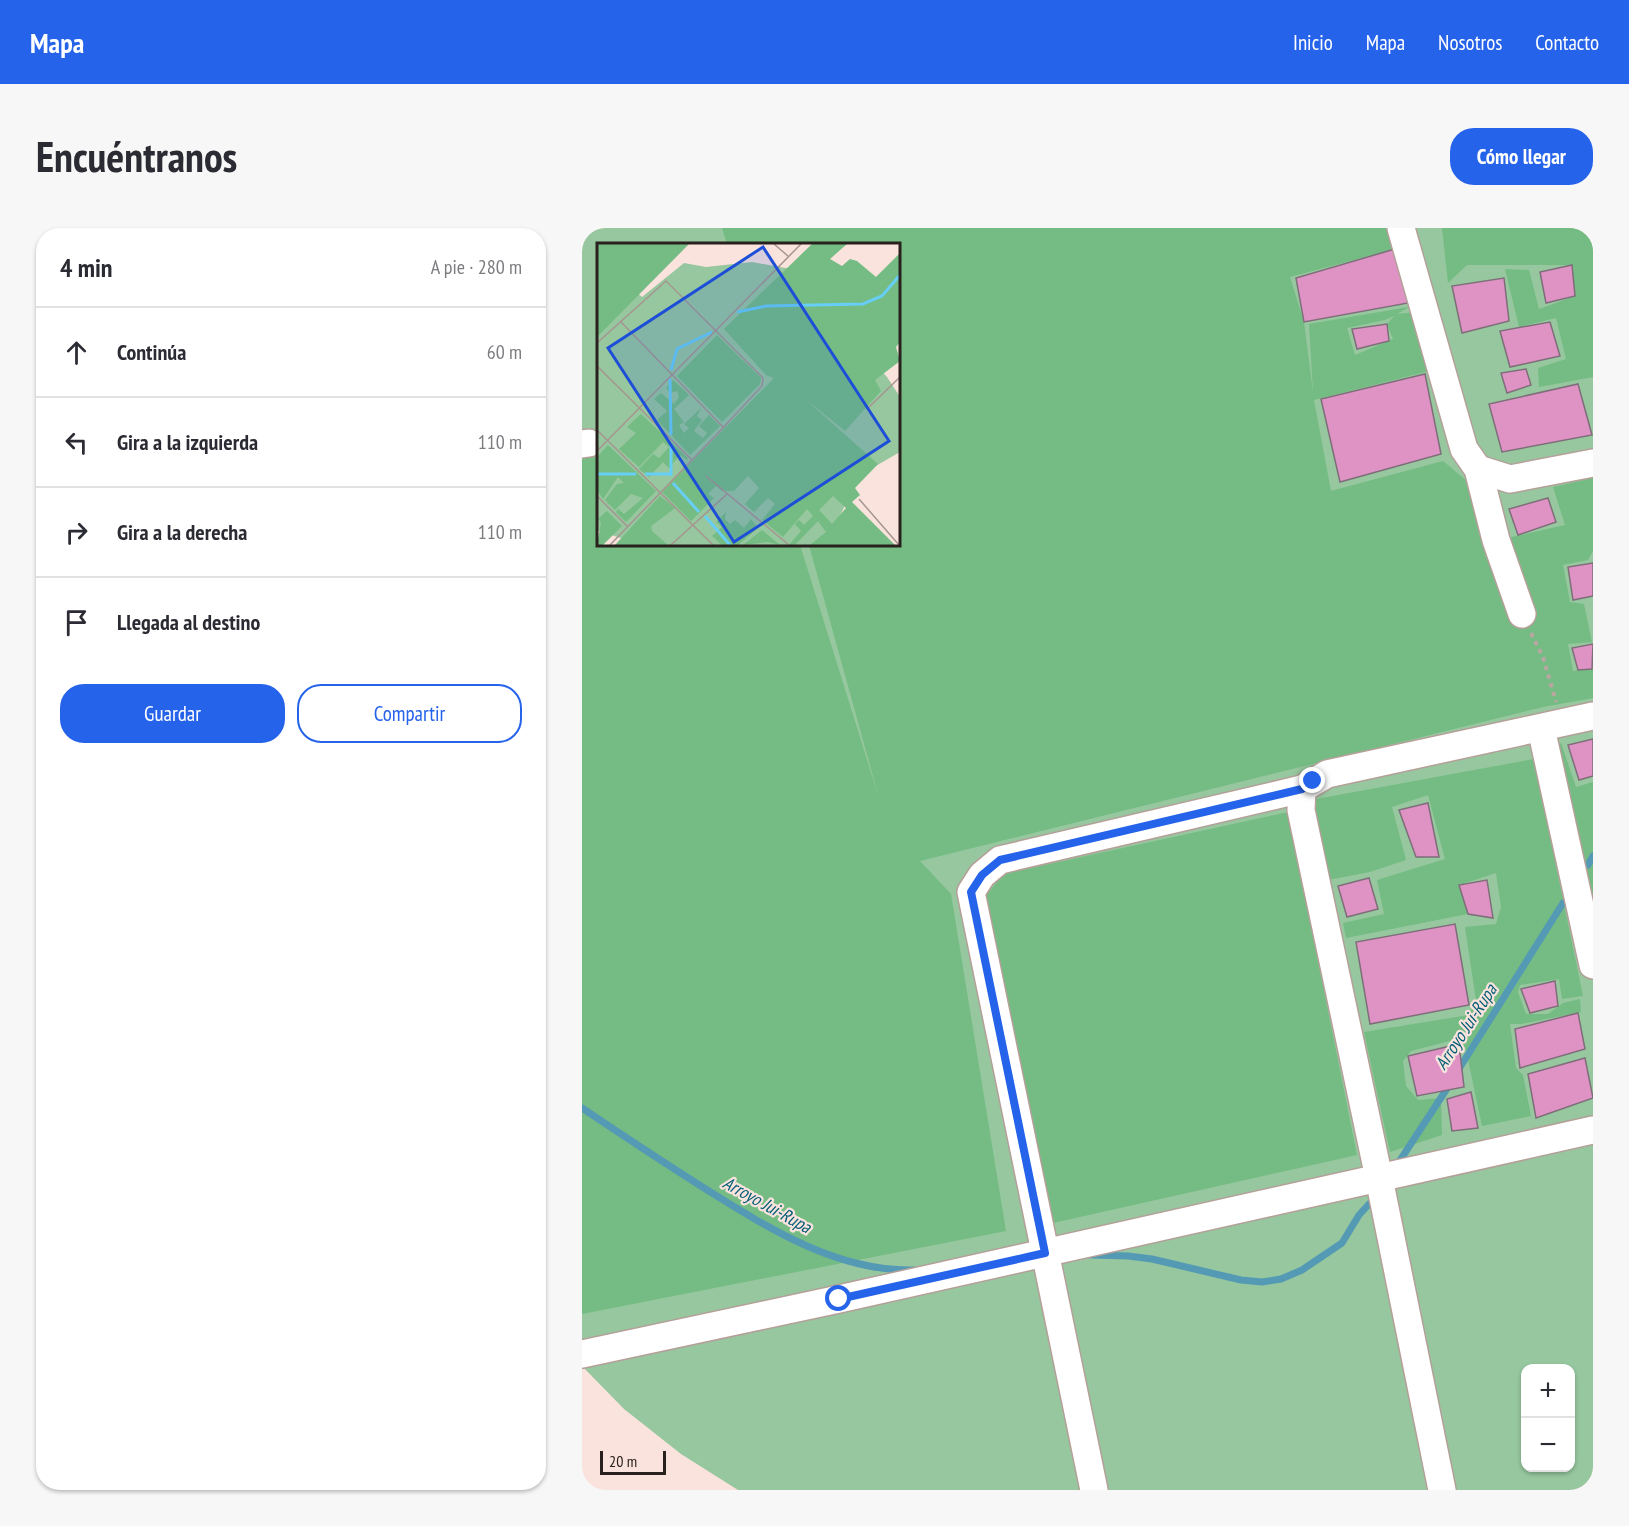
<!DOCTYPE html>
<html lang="es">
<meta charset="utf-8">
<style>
:root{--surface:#fff;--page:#f7f7f7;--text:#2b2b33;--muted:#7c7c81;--line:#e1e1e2;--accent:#2563eb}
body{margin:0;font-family:"PT Sans Narrow",sans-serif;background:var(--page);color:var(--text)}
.controls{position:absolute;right:18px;bottom:18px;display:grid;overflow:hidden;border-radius:12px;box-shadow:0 2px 4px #0004}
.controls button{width:54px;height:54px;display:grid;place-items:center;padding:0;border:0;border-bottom:2px solid var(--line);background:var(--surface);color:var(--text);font:30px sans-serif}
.scale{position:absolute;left:18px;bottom:15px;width:66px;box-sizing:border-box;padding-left:6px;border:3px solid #29211e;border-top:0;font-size:16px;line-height:21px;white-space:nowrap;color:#29211e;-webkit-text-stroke:4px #f9e3dc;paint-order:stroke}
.stop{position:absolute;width:18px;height:18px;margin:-14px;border:4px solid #2563eb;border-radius:50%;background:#fff}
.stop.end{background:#2563eb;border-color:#fff;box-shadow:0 2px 6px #0008}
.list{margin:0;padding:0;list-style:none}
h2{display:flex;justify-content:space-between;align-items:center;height:78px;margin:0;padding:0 24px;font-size:26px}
h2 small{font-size:20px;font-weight:400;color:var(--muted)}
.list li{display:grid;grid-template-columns:39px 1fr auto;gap:18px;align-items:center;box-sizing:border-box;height:90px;padding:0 24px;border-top:2px solid var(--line)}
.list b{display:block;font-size:22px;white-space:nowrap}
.list em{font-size:20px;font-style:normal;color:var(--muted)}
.actions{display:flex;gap:12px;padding:18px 24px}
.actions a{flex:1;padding:14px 0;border:2px solid var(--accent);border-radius:24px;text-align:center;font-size:21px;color:var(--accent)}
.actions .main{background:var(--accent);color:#fff}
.icon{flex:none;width:33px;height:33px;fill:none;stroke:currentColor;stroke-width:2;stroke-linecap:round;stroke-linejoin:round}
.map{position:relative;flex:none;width:1011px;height:1262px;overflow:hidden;border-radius:24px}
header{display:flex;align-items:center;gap:36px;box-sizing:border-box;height:84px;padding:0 30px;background:var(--accent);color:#fff}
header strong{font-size:28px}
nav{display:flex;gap:33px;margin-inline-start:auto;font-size:21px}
.intro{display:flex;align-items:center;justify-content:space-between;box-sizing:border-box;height:144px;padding:0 36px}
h1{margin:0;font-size:42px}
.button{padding:15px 27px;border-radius:24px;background:var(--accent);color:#fff;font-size:21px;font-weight:700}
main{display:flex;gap:36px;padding:0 36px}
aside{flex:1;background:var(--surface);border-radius:24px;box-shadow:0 2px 4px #0004}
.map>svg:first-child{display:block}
.green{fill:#96c79e;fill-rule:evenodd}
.forest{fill:#74bc83;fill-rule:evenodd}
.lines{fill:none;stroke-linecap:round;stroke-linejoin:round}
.stream{stroke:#549ab4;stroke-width:7}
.building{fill:#df93c5;stroke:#7f6e79;stroke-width:1.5}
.minor-casing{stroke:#b4a099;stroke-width:30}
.path{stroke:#b8a7a1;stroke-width:4;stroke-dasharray:4.5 4.5;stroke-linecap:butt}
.minor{stroke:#fff;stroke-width:27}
.route{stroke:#2563eb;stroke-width:8}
.labels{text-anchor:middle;stroke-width:4.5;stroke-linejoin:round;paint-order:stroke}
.water-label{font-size:18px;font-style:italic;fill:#045e78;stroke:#f9e3dc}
.inset-river{fill:none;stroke:#67cef5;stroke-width:3}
.inset-road{fill:none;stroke:#a69590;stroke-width:1.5}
.view{fill:#1d4ed8;fill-opacity:0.15;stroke:#1d4ed8;stroke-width:3}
.inset-edge{fill:none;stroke:#29211e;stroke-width:3}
</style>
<header>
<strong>Mapa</strong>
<nav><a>Inicio</a><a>Mapa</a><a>Nosotros</a><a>Contacto</a></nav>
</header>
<div class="intro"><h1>Encuéntranos</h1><a class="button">Cómo llegar</a></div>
<main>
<aside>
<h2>4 min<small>A pie · 280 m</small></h2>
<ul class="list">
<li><svg class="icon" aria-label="ahead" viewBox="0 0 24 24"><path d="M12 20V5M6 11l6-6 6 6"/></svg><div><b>Continúa</b></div><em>60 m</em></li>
<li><svg class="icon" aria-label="left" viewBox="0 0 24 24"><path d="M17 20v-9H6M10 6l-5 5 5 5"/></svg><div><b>Gira a la izquierda</b></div><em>110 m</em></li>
<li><svg class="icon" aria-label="right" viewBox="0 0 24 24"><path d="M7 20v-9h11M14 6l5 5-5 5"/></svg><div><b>Gira a la derecha</b></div><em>110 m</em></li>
<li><svg class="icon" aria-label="arrive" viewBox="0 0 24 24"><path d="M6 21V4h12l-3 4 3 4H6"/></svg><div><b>Llegada al destino</b></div></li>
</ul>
<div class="actions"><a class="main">Guardar</a><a>Compartir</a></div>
</aside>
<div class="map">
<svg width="1011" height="1262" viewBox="0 0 1011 1262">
<rect width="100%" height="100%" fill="#f9e3dc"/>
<path class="green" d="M0,0h1011v1262h-855l-57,-36 -57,-45 -42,-43zM16,16h300v300h-300zM944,1140h44v100h-44z"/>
<g class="forest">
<path d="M140,0h671l6,20 -109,29 14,45 9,70 -4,-68 100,-17 -12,7 19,-2 13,59 -115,29 17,91 112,-30 24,20 29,14 7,44 62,-14 -12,-38 40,-9v73l-5,9 -25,5 7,37 14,2 8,38 -24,2 5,27 20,-3v30l-50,9 -623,154 31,33 55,337 -424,83v-863l16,-4v97l202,1 79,253 -70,-253 89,-1v-300h-171zM812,88l-7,8 6,15 -38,16 -8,-27 38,-8z"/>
<polygon points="860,0 1011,0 1011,149 957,159 956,140 984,131 974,90 937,99 923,41 947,42 957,81 993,68 990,37 885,37 866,55"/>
<polygon points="979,515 994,559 1011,554 1011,684 970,520"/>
<polygon points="952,531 1001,768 980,771 977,751 938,757 936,764 944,786 966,786 981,775 998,771 999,784 940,796 928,796 934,840 941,847 949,888 900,898 884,822 876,811 829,823 821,833 824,858 836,872 859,870 860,907 808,924 782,804 887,787 894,772 883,699 914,696 919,679 914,645 877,657 886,686 764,710 761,695 802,686 795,652 863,631 846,567 810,579 824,632 788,644 746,652 729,572"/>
<polygon points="706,584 775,927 471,995 400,673 421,646"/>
</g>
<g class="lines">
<g class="stream">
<polyline points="1006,637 1011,628"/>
<polyline points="875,844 981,675"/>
<path d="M0,880c40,27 81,54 122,80 64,40 133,84 210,82"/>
<polyline points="815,937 868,856"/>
<polyline points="509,1027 546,1028 570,1031 659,1052 680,1054 699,1051 720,1042 760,1015 777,987 788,975"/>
</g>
</g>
<g class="building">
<polygon points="813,21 826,75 722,94 714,50"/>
<polygon points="990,37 993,68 964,75 958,44"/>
<polygon points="922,50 927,93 880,105 870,58"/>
<polygon points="968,94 978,128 928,139 918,103"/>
<polygon points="805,96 807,113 775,121 770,101"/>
<polygon points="944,141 949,157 925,165 919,145"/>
<polygon points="843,146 859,226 758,254 739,171"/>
<polygon points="996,156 1010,207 920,224 907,176"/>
<polygon points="966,270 974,294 936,307 927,281"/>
<polygon points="1011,335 1011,368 991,372 986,339"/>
<polygon points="1011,416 1010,441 996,442 990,420"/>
<polygon points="1011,511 1011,548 997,552 986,517"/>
<polygon points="846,575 857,629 834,629 817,582"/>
<polygon points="787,650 796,681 765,689 756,658"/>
<polygon points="905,652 911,690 886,686 877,657"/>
<polygon points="873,696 887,777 788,796 774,714"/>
<polygon points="973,753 976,778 948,785 939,761"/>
<polygon points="996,785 1003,821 938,840 933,801"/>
<polygon points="877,816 882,859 835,868 826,828"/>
<polygon points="1003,830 1011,870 954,890 946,846"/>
<polygon points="889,864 896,900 870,903 865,871"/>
</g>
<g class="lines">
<defs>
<g id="minor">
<polyline points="819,0 882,221 896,241 914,312 940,386"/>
<polyline points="0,216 7,215"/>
<polyline points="896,241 928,251 1011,235"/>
<polyline points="959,500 1011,737"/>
<polyline points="720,561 719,582 797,950 860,1262"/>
<polyline points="0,1126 257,1071 1011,902"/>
<polyline points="512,1262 389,664 400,647 418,632 720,561 745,546 1011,488"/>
</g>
</defs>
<use href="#minor" class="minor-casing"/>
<polyline class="path" points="949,405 961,429 974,474"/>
<use href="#minor" class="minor"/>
</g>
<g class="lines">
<polyline class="route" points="257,1071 463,1025 389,664 400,647 418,632 720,561 731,553"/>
</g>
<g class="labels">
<g class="water-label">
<text transform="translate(884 799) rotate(-57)" y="6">Arroyo Jui-Rupa</text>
<text transform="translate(185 977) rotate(29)" y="6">Arroyo Jui-Rupa</text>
</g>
</g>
<g transform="translate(15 15)">
<rect width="303" height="303" fill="#f9e3dc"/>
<path d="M0,15l45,39 42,-34 22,4 46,-5 39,7 96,108 13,20v55l-26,15 -18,17 -31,61h-184l-44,-15z" fill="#96c79e"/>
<path d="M0,1h92l-92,93zM215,1h35l-17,15 12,7 8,-7 7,2 19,16 24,-24v89l-4,5 4,14 -25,19 6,11 -36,40 -40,-32 73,65 -23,24 5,7 -8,7 43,43h-85l16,-13 -8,-11 -23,24h-6l12,-14 -6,-7 4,-4 5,5 9,-9 -6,-7 -24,28 -21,-17 13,-16 -7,-6 -14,14 -9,-8 14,-16 -11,-12 -14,15h-12l-6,-5 -8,8 6,4 -23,23 -29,-29 112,-114 -8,-3 -42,-46zM236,253l13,12 -14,16 -13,-14zM120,92l44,43 -1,6 -38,38 -45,-46zM76,137l16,15 -15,14 10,13 -5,3 5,8 5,-5 -5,-4 17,-16 -4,8 5,4 -8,11 9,7 4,-5 -8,-7 10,-11 11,11 -30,29 -33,-35 10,-9 -13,-12 7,-6 13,11 5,-7 -2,-6 -7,2 -4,-5zM44,171l47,44 -1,2 -7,-5 -11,13 -6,-6 -14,15 -10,-8 14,-15 6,4 10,-11 -6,-5 -24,25 -20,-18 17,-16 -9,-6zM11,202l48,46 -30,31 -10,-10 2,-3 6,5 19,-16 -12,-4 -16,16 -10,-10 12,-16 7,-1 -6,-6 -15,22 -6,-9v-33zM63,253l15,12 -24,18 1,5 16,14h-53zM10,268l15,15 -19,19h-6l4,-23 -3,-3zM129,269l-1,7 5,5 5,-4 9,8 7,-9 7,9 -20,17h-16l-10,-9 10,-9 -6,-5zM165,287l18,15 -13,-3 -24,3z" fill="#74bc83" fill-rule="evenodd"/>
<path class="inset-river" d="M140,69l29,-6 97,-2 19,-8 18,-21M74,127l6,-21 35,-17M73,136l1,56M74,201v32M0,231h39M48,231h26M76,240l26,29M108,273l25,29"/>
<path class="inset-road" d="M177,1l14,12M23,78l103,106M0,100l69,-62 97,97 -1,8 -42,45 -110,114M0,123l95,94M270,166l33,-32M0,187l116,115M0,208l204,-207M109,233l83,69M0,253l31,31M262,256l40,46M74,302l56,-51"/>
<path class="view" d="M166,4l126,194 -155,101 -126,-194z"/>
<rect width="303" height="303" class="inset-edge"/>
</g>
</svg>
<div class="controls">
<button>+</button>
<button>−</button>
</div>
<div class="scale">20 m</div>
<div class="stop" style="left:257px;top:1071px"></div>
<div class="stop end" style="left:731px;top:553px"></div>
</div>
</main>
